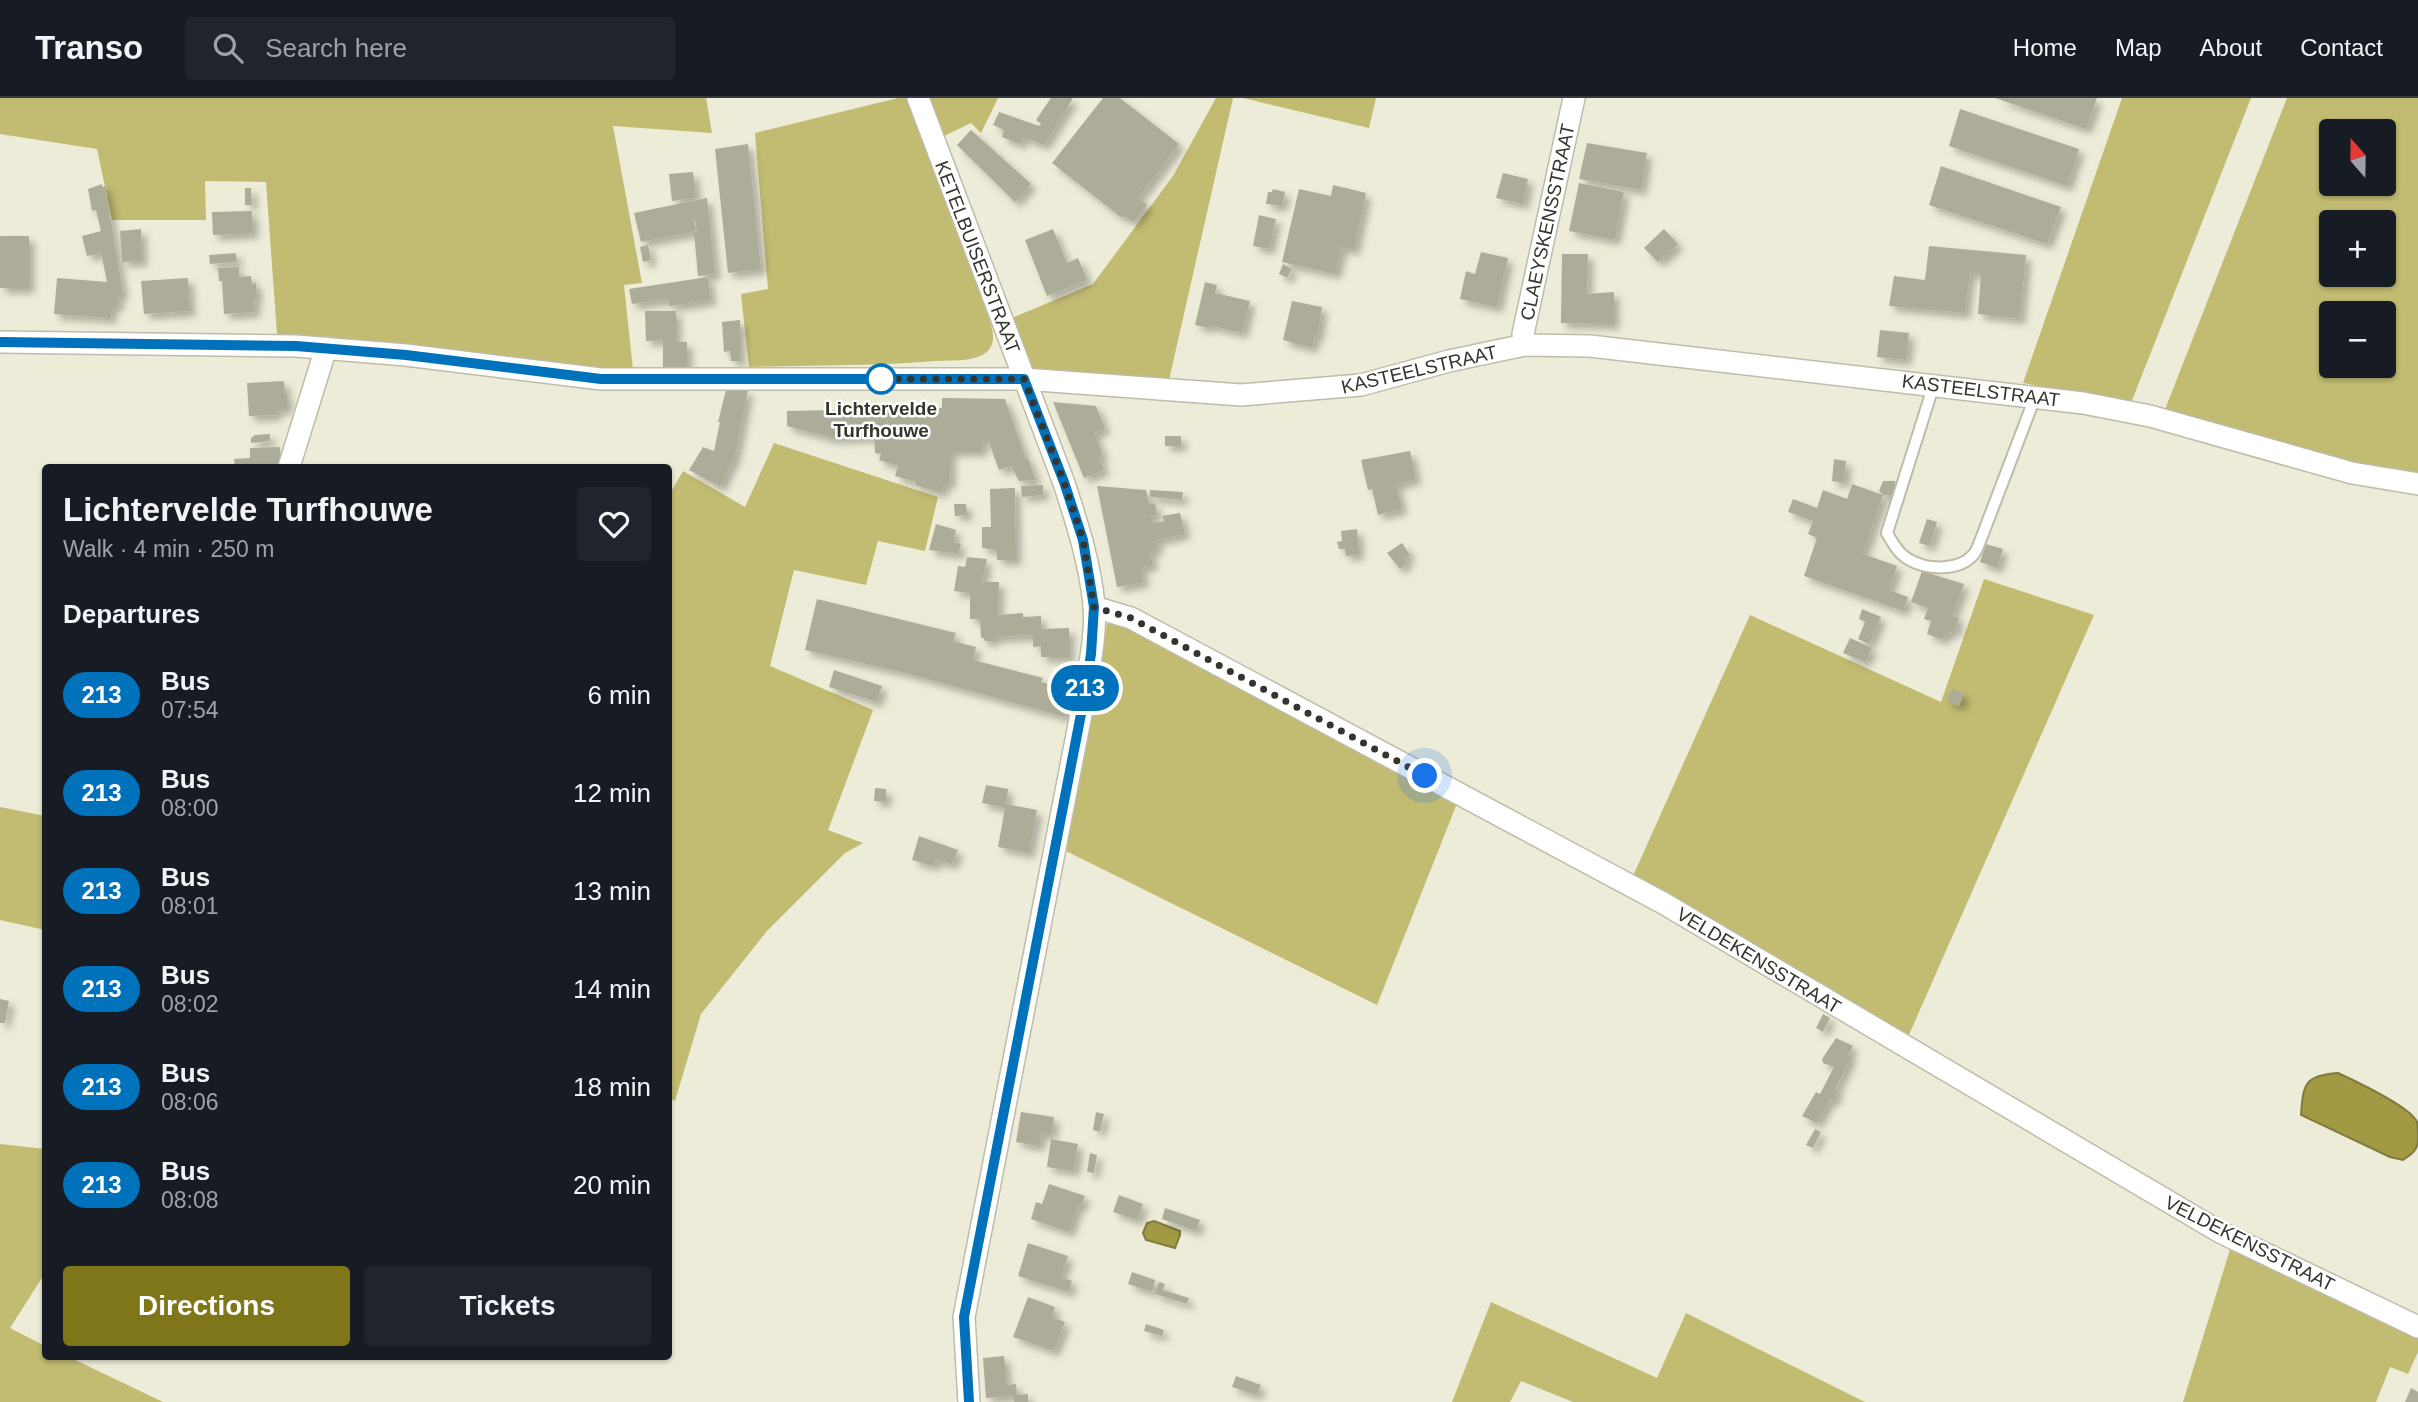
<!DOCTYPE html>
<html lang="en">
<head>
<meta charset="utf-8">
<style>
  body { margin:0; font-family:Helvetica,sans-serif; background:#20242c; color:#f1f3f6; height:100vh; display:flex; flex-direction:column; font-size:26px; white-space:nowrap }
  * { box-sizing:border-box; margin:0 }
  p { font-size:23px; color:#9ea1a6 }
  .icon { flex:none; width:38px; height:38px; fill:none; stroke:currentColor; stroke-width:2; stroke-linecap:round; stroke-linejoin:round }
  .map { position:relative; flex:1; overflow:hidden }
  .panel { position:absolute; left:42px; top:366px; width:630px; height:896px; display:flex; flex-direction:column; background:#171b24; border-radius:7px; box-shadow:0 2px 5px #0004 }
  .panel>* { flex:none }
  .badge { padding:0 14px; border-radius:23px; font-size:24px; line-height:46px }
  .needle { width:46px; rotate:340deg }
  .controls { position:absolute; left:2319px; top:21px; display:grid; gap:14px }
  .controls a { display:grid; place-items:center; width:77px; height:77px; border-radius:7px; background:#171b24; box-shadow:0 2px 5px #0004; font-size:35px }
  .you { position:absolute; width:35px; height:35px; margin:-18px; border:5px solid #fff; border-radius:50%; background:#1a73e8; box-shadow:0 0 0 10px #1a73e833 }
  .map>.badge { position:absolute; translate:-50% -50%; box-shadow:0 0 0 4px #fff }
  h2 { padding:0 21px; font-size:26px; line-height:63px }
  .round { display:grid; place-items:center; flex:none; width:74px; height:74px; border-radius:7px; background:#20242c }
  .headline { display:flex; align-items:center; justify-content:space-between; height:119px; padding:0 21px }
  h1 { font-size:33px; font-weight:700; line-height:52px }
  .primary-button { display:flex; gap:14px; margin-top:auto; padding:14px 21px }
  .primary-button a { flex:1; height:80px; border-radius:7px; background:#7f761a; color:#fff; font-size:28px; font-weight:700; line-height:80px; text-align:center }
  .primary-button a+a { background:#20242c; color:#f1f3f6 }
  ul { padding:0; list-style:none }
  li { display:flex; align-items:center; gap:21px; height:98px; padding:0 21px }
  li div { flex:1 }
  li b { display:block; font-size:26px }
  li em { font-style:normal }
  li .badge { min-width:77px; font-weight:700; text-align:center }
  header { display:flex; align-items:center; gap:42px; box-sizing:border-box; height:98px; padding:0 35px; background:#171b24; border-bottom:2px solid #363941 }
  header strong { font-size:33px }
  nav { display:flex; gap:38px; margin-inline-start:auto; font-size:24px }
  .search { width:490px; height:63px; background:#20242c; display:flex; align-items:center; gap:18px; box-sizing:border-box; padding:0 24px; border-radius:7px; color:#9ea1a6; font-size:26px }
  .map>svg:first-child { display:block }
  .green { fill:#c2bb72; fill-rule:evenodd }
  .water { fill:#a19943; stroke:#817b3c; stroke-width:2 }
  .building { fill:#adac99; filter:url(#shadow) }
  .lines { fill:none; stroke-linecap:round; stroke-linejoin:round }
  .service-casing { stroke:#bebca9; stroke-width:14 }
  .minor-casing { stroke:#bebca9; stroke-width:24 }
  .service { stroke:#fff; stroke-width:10 }
  .minor { stroke:#fff; stroke-width:21 }
  .line-casing { stroke:#fff; stroke-width:16 }
  .line { stroke:#0072bc; stroke-width:10 }
  .walk { stroke:#36352d; stroke-width:7; stroke-dasharray:0 12.6 }
  .stop-dot { fill:#fff; stroke:#0072bc; stroke-width:3.5 }
  .labels { text-anchor:middle; stroke-width:5; stroke-linejoin:round; paint-order:stroke }
  .street-label { font-size:19px; fill:#36352d; stroke:#fff }
  .stop-label { font-size:19px; font-weight:bold; fill:#36352d; stroke:#fff }
</style>
</head>
<body>
<header>
<strong>Transo</strong>
<div class="search"><svg class="icon" aria-label="search" viewBox="0 0 24 24"><circle cx="10" cy="10" r="6"/><path d="M15 15l6 6"/></svg>Search here</div>
<nav><a>Home</a><a>Map</a><a>About</a><a>Contact</a></nav>
</header>
<div class="map">
<svg width="2418" height="1304" viewBox="0 0 2418 1304">
  <defs>
    <filter id="shadow"><feDropShadow dx="5.5" dy="5.5" stdDeviation="3.5" flood-color="#0004"/></filter>
  </defs>
  <rect width="100%" height="100%" fill="#edecd8"/>
  <g class="green">
    <polygon points="0,0 706,0 712,35 613,28 642,185 624,187 633,272 592,270 525,263 409,246 277,236 266,84 205,83 206,122 112,122 97,51 0,36"/>
    <path d="M898 0H908L986 212C991 226 1000 246 984 256 971 264 951 262 936 263 874 268 811 267 749 269L741 196 768 191 755 35Z"/>
    <polygon points="927,0 998,0 981,35 971,25 942,39"/>
    <polygon points="1216,0 1233,0 1169,282 1030,274 1012,220 1093,186 1173,78"/>
    <polygon points="1243,0 1376,0 1369,30"/>
    <polygon points="2122,0 2251,0 2131,305 2023,285"/>
    <path d="M2287 0H2418V377L2352 366 2164 314ZM2331 33H2384V86H2331ZM2331 124H2384V177H2331ZM2331 215H2384V268H2331Z"/>
    <polygon points="774,345 938,399 925,453 878,443 866,487 794,472 770,568 873,612 828,732 863,745 845,755 767,833 701,916 675,1003 668,1000 669,397 683,373 745,409"/>
    <polygon points="1984,481 2094,517 1908,939 1633,778 1750,517 1941,604"/>
    <polygon points="1107,526 1123,526 1458,703 1377,907 1066,753"/>
    <polygon points="0,709 45,718 45,832 0,822"/>
    <polygon points="0,1046 45,1051 45,1175 10,1230 45,1248 46,1258 67,1258 163,1304 0,1304"/>
    <polygon points="2232,1145 2418,1237 2418,1254 2408,1276 2390,1269 2376,1304 2183,1304"/>
    <polygon points="1491,1204 1657,1280 1686,1215 1865,1304 1573,1304 1521,1283 1510,1304 1452,1304"/>
  </g>
  <g class="water">
    <path d="M2338 975C2355 983 2410 1008 2417 1024 2418 1029 2418 1036 2418 1041 2418 1052 2412 1056 2403 1062L2390 1059 2301 1017C2303 986 2305 977 2338 975Z"/>
    <polygon points="1154,1123 1180,1133 1180,1137 1175,1150 1146,1142 1143,1135 1147,1125"/>
  </g>
  <g class="building">
    <polygon points="1051,0 1073,0 1044,47 1023,39 1020,46 1002,39 1004,32 993,27 999,14 1039,28 1041,26 1036,22"/>
    <polygon points="1103,0 1120,0 1179,46 1138,100 1147,107 1133,124 1124,118 1122,120 1052,65"/>
    <polygon points="1995,0 2097,0 2086,31"/>
    <polygon points="1960,11 2079,51 2067,88 1949,48"/>
    <polygon points="971,32 1031,86 1015,104 957,47"/>
    <polygon points="1587,45 1647,55 1641,92 1579,81"/>
    <polygon points="748,46 761,171 728,175 715,51"/>
    <polygon points="1941,68 2061,109 2047,146 1929,107"/>
    <polygon points="693,74 696,100 672,103 669,76"/>
    <polygon points="1503,75 1528,81 1523,106 1496,100"/>
    <polygon points="1579,85 1624,94 1615,142 1569,133"/>
    <polygon points="102,86 102,89 105,88 123,196 119,196 118,208 112,208 111,220 54,216 57,180 107,184 101,155 87,158 82,138 101,133 96,112 92,113 88,91"/>
    <polygon points="1333,87 1366,95 1354,152 1342,149 1335,176 1282,164 1299,91 1331,98"/>
    <polygon points="245,90 251,90 252,107 245,107"/>
    <polygon points="1273,91 1285,94 1282,108 1266,106 1268,94 1272,94"/>
    <polygon points="707,100 715,176 698,178 694,135 697,135 695,120 693,120 696,133 641,144 634,115"/>
    <polygon points="252,113 253,135 213,137 212,114"/>
    <polygon points="1259,117 1276,121 1269,151 1253,148"/>
    <polygon points="141,131 142,163 122,164 120,133"/>
    <polygon points="1053,131 1067,165 1078,160 1087,182 1047,198 1025,142"/>
    <polygon points="1664,131 1678,146 1658,164 1644,150"/>
    <rect x="0" y="138" width="29" height="52"/>
    <polygon points="648,147 651,162 643,164 640,149"/>
    <polygon points="1929,148 2026,157 2020,221 1978,216 1981,176 1970,175 1965,215 1889,208 1894,178 1925,182"/>
    <polygon points="1481,154 1508,160 1497,209 1460,201 1466,173 1475,176"/>
    <polygon points="236,155 237,164 210,166 209,157"/>
    <polygon points="1562,156 1588,156 1587,196 1614,194 1614,226 1561,225"/>
    <polygon points="1283,166 1292,171 1287,180 1279,176"/>
    <polygon points="239,169 239,179 251,178 252,186 256,185 257,201 254,201 255,214 224,216 222,183 219,183 218,170"/>
    <polygon points="708,179 711,202 669,208 668,201 632,206 629,191"/>
    <polygon points="188,180 190,213 144,216 141,183"/>
    <polygon points="1205,184 1217,187 1215,195 1250,203 1242,235 1208,227 1208,230 1195,227"/>
    <polygon points="1292,203 1322,209 1318,238 1315,237 1312,250 1283,242"/>
    <polygon points="645,213 676,213 676,244 687,244 687,269 663,269 663,242 646,243"/>
    <polygon points="740,222 740,263 731,263 730,253 724,254 722,224"/>
    <polygon points="1880,232 1909,235 1906,262 1877,259"/>
    <polygon points="284,283 285,297 287,297 287,311 276,311 276,317 249,318 247,285"/>
    <polygon points="726,292 748,292 735,358 720,389 689,372 703,349 714,353 720,324 718,324"/>
    <polygon points="942,300 1005,301 1026,361 1028,360 1036,382 1019,383 1011,368 999,372 988,342 983,342 982,353 951,353 950,386 943,386 942,395 915,387 916,384 895,378 898,368 879,362 881,356 875,355 874,339 832,340 787,328 787,313 942,310"/>
    <polygon points="1053,304 1096,308 1105,331 1094,335 1103,357 1099,358 1104,372 1084,380"/>
    <polygon points="270,336 270,343 251,345 251,340 255,337"/>
    <rect x="1165" y="338" width="16" height="10"/>
    <polygon points="280,349 281,369 235,369 234,361 250,360 250,350"/>
    <polygon points="1410,353 1416,381 1396,386 1402,411 1378,417 1372,391 1368,392 1361,362"/>
    <polygon points="1834,361 1846,363 1844,385 1832,383"/>
    <polygon points="1883,383 1895,383 1895,397 1883,397 1879,393"/>
    <polygon points="1852,386 1883,397 1863,456 1897,468 1889,492 1908,499 1903,513 1804,478 1817,440 1808,436 1813,423 1788,414 1793,401 1817,410 1823,392 1847,401"/>
    <polygon points="1043,387 1043,397 1022,399 1021,388"/>
    <polygon points="1097,388 1146,392 1149,406 1155,406 1157,417 1151,418 1153,425 1164,423 1162,418 1180,415 1185,436 1156,442 1158,451 1150,453 1153,467 1141,469 1144,484 1117,489"/>
    <polygon points="1015,390 1016,462 997,462 997,452 982,450 982,429 991,429 990,391"/>
    <polygon points="1150,392 1183,394 1182,402 1150,399"/>
    <polygon points="954,406 966,406 967,417 955,418"/>
    <polygon points="1927,421 1937,424 1930,448 1919,445"/>
    <polygon points="936,426 956,432 953,444 961,446 958,456 929,452"/>
    <polygon points="1357,431 1359,456 1346,458 1345,451 1339,451 1337,444 1342,443 1341,433"/>
    <polygon points="1402,445 1410,457 1404,461 1407,465 1400,471 1387,455"/>
    <polygon points="1986,446 2003,451 1997,470 1980,464"/>
    <polygon points="967,459 987,461 982,484 999,484 998,517 1023,515 1023,519 1041,518 1041,531 1069,530 1069,559 1041,559 1041,548 1033,549 1033,537 994,539 994,543 985,543 984,540 981,540 980,521 970,521 970,495 954,493 958,468 965,469"/>
    <polygon points="1922,473 1964,486 1952,517 1959,520 1955,533 1945,536 1943,542 1927,536 1931,523 1924,521 1928,510 1911,504"/>
    <polygon points="817,501 956,535 953,543 976,549 973,562 1043,580 1041,584 1055,588 1053,596 1070,601 1065,619 906,575 805,552"/>
    <polygon points="1862,511 1881,519 1869,546 1858,541 1865,524 1859,521"/>
    <polygon points="1850,540 1872,550 1865,564 1843,555"/>
    <polygon points="834,572 882,588 877,604 829,589"/>
    <polygon points="1952,591 1964,596 1959,608 1946,602"/>
    <polygon points="986,687 1008,691 1006,706 1037,712 1029,755 998,749 1005,710 982,705"/>
    <polygon points="875,690 886,691 886,704 874,703"/>
    <polygon points="919,738 958,752 952,766 935,762 933,768 912,762"/>
    <polygon points="0,901 9,903 5,925 0,925"/>
    <polygon points="1823,916 1830,920 1823,934 1816,930"/>
    <polygon points="1836,940 1853,948 1848,957 1851,959 1835,992 1838,993 1833,1003 1830,1001 1817,1025 1802,1018 1816,994 1820,996 1834,969 1823,965 1822,961"/>
    <polygon points="1021,1014 1054,1019 1051,1037 1041,1035 1039,1048 1016,1044"/>
    <polygon points="1096,1014 1104,1016 1100,1034 1093,1032"/>
    <polygon points="1815,1031 1821,1034 1813,1050 1806,1047"/>
    <polygon points="1051,1041 1078,1046 1074,1073 1047,1069"/>
    <polygon points="1090,1055 1097,1057 1094,1075 1087,1074"/>
    <polygon points="1049,1086 1085,1098 1081,1108 1078,1107 1069,1134 1031,1121 1036,1104 1042,1106"/>
    <polygon points="1119,1097 1143,1106 1137,1122 1113,1114"/>
    <polygon points="1165,1110 1200,1122 1196,1133 1162,1121"/>
    <polygon points="1028,1145 1068,1158 1061,1179 1072,1183 1069,1194 1018,1178"/>
    <polygon points="1132,1174 1155,1182 1152,1194 1128,1186"/>
    <polygon points="1159,1184 1165,1186 1163,1192 1189,1200 1187,1206 1155,1196"/>
    <polygon points="1028,1199 1055,1209 1052,1219 1065,1224 1054,1253 1013,1239"/>
    <polygon points="1146,1226 1164,1232 1162,1238 1144,1233"/>
    <polygon points="1004,1258 1007,1287 1016,1286 1017,1297 1028,1296 1028,1304 1014,1304 1013,1298 986,1300 983,1260"/>
    <polygon points="1236,1278 1261,1287 1257,1297 1232,1289"/>
    <polygon points="2411,1290 2418,1294 2418,1304 2405,1304"/>
  </g>
  <g class="lines">
    <defs>
      <path id="service" d="M1934 286 1887 435C1892 444 1898 455 1908 461 1926 472 1959 474 1974 456 1977 452 1979 446 1981 441L2032 307V298"/>
      <g id="minor">
        <path d="M918 0 1064 385C1077 425 1090 465 1094 507 1097 540 1087 578 1082 611L964 1219 969 1304"/>
        <polyline points="0,244 296,248 406,257 601,281 1024,281 1241,297 1361,287 1449,263 1525,247 1590,248 2083,305 2150,318 2352,375 2418,386"/>
        <polyline points="1525,247 1523,236 1574,0"/>
        <polyline points="289,369 326,250"/>
        <polyline points="1094,509 1131,520 1663,805 2220,1134 2418,1229"/>
      </g>
    </defs>
    <use href="#service" class="service-casing"/>
    <use href="#minor" class="minor-casing"/>
    <use href="#service" class="service"/>
    <use href="#minor" class="minor"/>
  </g>
  <g class="lines">
    <defs>
      <polyline id="line" points="0,244 296,248 406,257 601,281 1024,281 1064,384 1083,442 1094,509 1091,556 1082,611 964,1219 969,1304"/>
    </defs>
    <use href="#line" class="line-casing"/>
    <use href="#line" class="line"/>
    <polyline class="walk" points="881,281 877,281 1024,281 1064,384 1083,442 1094,509 1131,520 1425,678"/>
  </g>
  <circle class="stop-dot" cx="881" cy="281" r="14"/>
  <g class="labels">
    <g class="street-label">
      <text transform="translate(1547 124) rotate(-78)" y="7">CLAEYSKENSSTRAAT</text>
      <text transform="translate(978 159) rotate(69)" y="7">KETELBUISERSTRAAT</text>
      <text transform="translate(1419 271) rotate(-13)" y="7">KASTEELSTRAAT</text>
      <text transform="translate(1981 292) rotate(7)" y="7">KASTEELSTRAAT</text>
      <text transform="translate(1759 862) rotate(31)" y="7">VELDEKENSSTRAAT</text>
      <text transform="translate(2250 1145) rotate(27)" y="7">VELDEKENSSTRAAT</text>
    </g>
    <g class="stop-label">
      <text x="881" y="317">Lichtervelde<tspan x="881" dy="22">Turfhouwe</tspan></text>
    </g>
  </g>
</svg>
<div class="controls">
<a><svg class="needle" viewBox="-14 -14 28 28"><path d="M0-13l5 13h-10z" fill="#e53935"/><path d="M0 13l5-13h-10z" fill="#9ea1a6"/></svg></a>
<a>+</a>
<a>−</a>
</div>
<div class="you" style="left:1425px;top:678px"></div>
<b class="badge" style="left:1085px;top:590px;background:#0072bc;color:#fff">213</b>
<section class="panel">
<div class="headline"><div><h1>Lichtervelde Turfhouwe</h1><p>Walk · 4 min · 250 m</p></div><a class="round"><svg class="icon" aria-label="heart" viewBox="0 0 24 24"><path d="M12 20l-8-8c-3-5 5-10 8-4 3-6 11-1 8 4z"/></svg></a></div>
<h2>Departures</h2>
<ul>
<li><span class="badge" style="background:#0072bc;color:#fff">213</span><div><b>Bus</b><p>07:54</p></div><em>6 min</em></li>
<li><span class="badge" style="background:#0072bc;color:#fff">213</span><div><b>Bus</b><p>08:00</p></div><em>12 min</em></li>
<li><span class="badge" style="background:#0072bc;color:#fff">213</span><div><b>Bus</b><p>08:01</p></div><em>13 min</em></li>
<li><span class="badge" style="background:#0072bc;color:#fff">213</span><div><b>Bus</b><p>08:02</p></div><em>14 min</em></li>
<li><span class="badge" style="background:#0072bc;color:#fff">213</span><div><b>Bus</b><p>08:06</p></div><em>18 min</em></li>
<li><span class="badge" style="background:#0072bc;color:#fff">213</span><div><b>Bus</b><p>08:08</p></div><em>20 min</em></li>
</ul>
<div class="primary-button"><a>Directions</a><a>Tickets</a></div>
</section>
</div>
</body>
</html>
